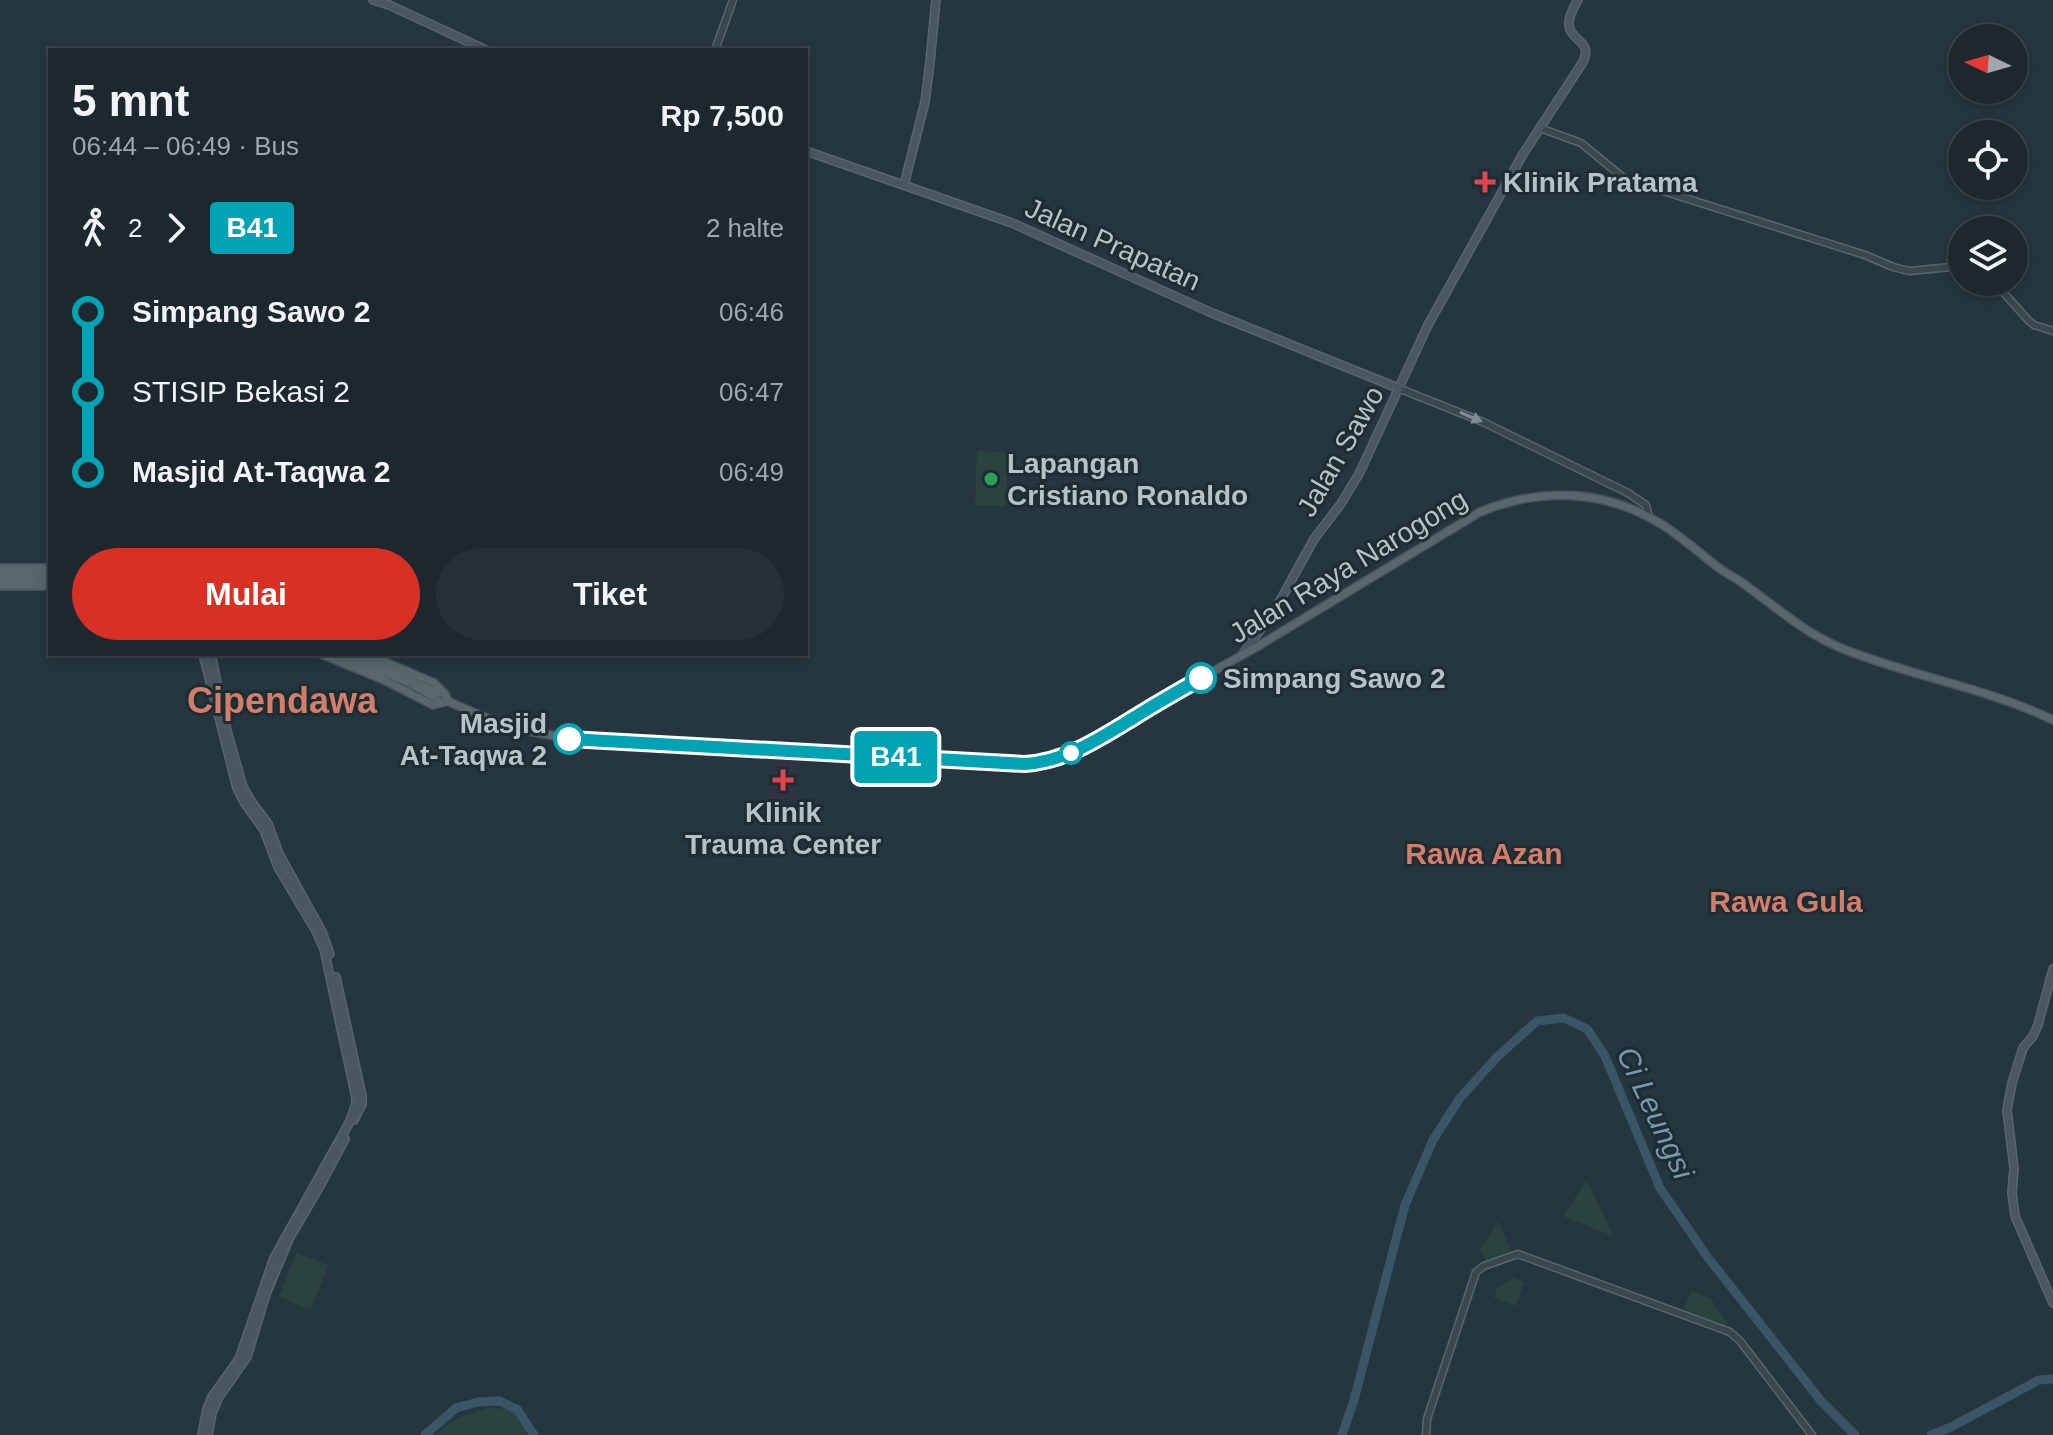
<!DOCTYPE html>
<html lang="id">
<head>
<meta charset="utf-8">
<style>
  body { margin:0; font-family:Arial,sans-serif; background:#253036; color:#f1f3f6; height:100vh; display:flex; flex-direction:column; font-size:30px; white-space:nowrap }
  * { box-sizing:border-box; margin:0 }
  p { font-size:26px; color:#a0a6aa }
  .icon { flex:none; width:44px; height:44px; fill:none; stroke:currentColor; stroke-width:2; stroke-linecap:round; stroke-linejoin:round }
  .map { position:relative; flex:1; overflow:hidden }
  .sheet { position:absolute; left:48px; top:48px; width:760px; height:608px; display:flex; flex-direction:column; background:#1c282e; border-radius:0px; box-shadow:0 4px 12px #0003,0 0 0 2px #3a444a }
  .sheet>* { flex:none }
  .badge { padding:0 16px; border-radius:6px; font-size:28px; line-height:52px }
  .needle { width:52px; rotate:275deg }
  .controls { position:absolute; left:1948px; top:24px; display:grid; gap:16px }
  .controls a { display:grid; place-items:center; width:80px; height:80px; border-radius:50%; background:#1c282e; box-shadow:0 4px 12px #0003,0 0 0 2px #3a444a; font-size:40px }
  .map>.badge { position:absolute; translate:-50% -50%; box-shadow:0 0 0 4px #fff }
  .legs { display:flex; align-items:center; gap:12px; height:88px; padding:0 24px; font-size:26px }
  .legs p { margin-inline-start:auto }
  .headline { display:flex; align-items:center; justify-content:space-between; height:136px; padding:0 24px }
  h1 { font-size:44px; font-weight:700; line-height:60px }
  .button { display:flex; gap:16px; margin-top:auto; padding:16px 24px }
  .button a { flex:1; height:92px; border-radius:48px; background:#d93025; color:#fff; font-size:32px; font-weight:700; line-height:92px; text-align:center }
  .button a+a { background:#253036; color:#f1f3f6 }
  ul { padding:0 24px; list-style:none }
  li { display:flex; align-items:center; gap:28px; height:80px; font-size:30px }
  li i { display:grid; place-items:center; width:12px; height:100%; margin:0 10px; background:currentColor }
  li i::after { content:''; width:20px; height:20px; margin:-10px; border:6px solid; border-radius:50%; background:#1c282e }
  li p { margin-inline-start:auto }
  li:first-child i { background:linear-gradient(#0000 50%,currentColor 0) }
  li:last-child i { background:linear-gradient(currentColor 50%,#0000 0) }
  .map>svg:first-child { display:block }
  .medical { fill:#313340 }
  .green { fill:#2a433f }
  .lines { fill:none; stroke-linecap:round; stroke-linejoin:round }
  .river { stroke:#3a5565; stroke-width:9 }
  .tertiary-casing { stroke:#57656c; stroke-width:9 }
  .secondary-casing { stroke:#57656c; stroke-width:10 }
  .primary-casing { stroke:#46535b; stroke-width:10 }
  .tertiary { stroke:#39474e; stroke-width:6 }
  .secondary { stroke:#485761; stroke-width:7 }
  .primary { stroke:#58666e; stroke-width:7 }
  .oneway { fill:#7e8b92 }
  .line-1-casing { stroke:#fff; stroke-width:18 }
  .line-1 { stroke:#00a3b4; stroke-width:12 }
  .health-dot { fill:#e0444e; stroke:#1e2c34; stroke-width:3 }
  .leisure-dot { fill:#2e9e5b; stroke:#1e2c34; stroke-width:3 }
  .stop-1-dot { fill:#fff; stroke:#00a3b4; stroke-width:4 }
  .labels { text-anchor:middle; stroke-width:6; stroke-linejoin:round; paint-order:stroke }
  .poi-label { font-size:28px; font-weight:bold; fill:#b6c2c9; stroke:#1e2c34; text-anchor:start }
  .street-label { font-size:28px; fill:#b6c2c9; stroke:#1e2c34 }
  .stop-label { font-size:28px; font-weight:bold; fill:#b6c2c9; stroke:#1e2c34; text-anchor:start }
  .neighbourhood-label { font-size:30px; font-weight:bold; fill:#d27e68; stroke:#1e2c34 }
  .water-label { font-size:30px; font-style:italic; fill:#7799ab; stroke:#1e2c34 }
  .district-label { font-size:36px; font-weight:bold; fill:#d27e68; stroke:#1e2c34 }
</style>
</head>
<body>
<div class="map">
<svg width="2053" height="1435" viewBox="0 0 2053 1435">
  <rect width="100%" height="100%" fill="#25363e"/>
  <polygon class="medical" points="774,759 796,761 792,802 769,799"/>
  <g class="green">
    <polygon points="977,451 1009,452 1005,506 975,505"/>
    <polygon points="1587,1180 1613,1236 1563,1216"/>
    <polygon points="1498,1221 1511,1251 1489,1263 1480,1251"/>
    <polygon points="296,1253 328,1265 311,1310 279,1297"/>
    <polygon points="1513,1278 1524,1282 1516,1306 1494,1298 1497,1288"/>
    <polygon points="1691,1291 1711,1299 1727,1323 1724,1328 1682,1314"/>
    <polygon points="489,1407 512,1410 519,1418 527,1435 433,1435 459,1418"/>
  </g>
  <g class="lines">
    <g class="river">
      <polyline points="425,1435 456,1408 478,1402 499,1401 517,1409 534,1435"/>
      <polyline points="1342,1435 1354,1400 1405,1205 1433,1140 1460,1098 1497,1057 1537,1021 1564,1018 1587,1029 1605,1056 1660,1188 1706,1255 1821,1401 1855,1435"/>
      <polyline points="1931,1435 1951,1427 2039,1380 2053,1379"/>
    </g>
    <defs>
      <g id="tertiary">
        <polyline points="715,50 733,0"/>
        <polyline points="1540,128 1581,143 1625,179 1865,255 1893,267 1909,271 1962,266"/>
        <polyline points="1994,282 2029,321 2034,325 2053,331"/>
        <polyline points="1398,388 1483,422 1628,493 1646,505 1649,517"/>
        <polyline points="1426,1435 1427,1419 1476,1272 1484,1266 1518,1254 1730,1332 1740,1341 1812,1435"/>
      </g>
      <g id="secondary">
        <polyline points="373,0 389,5 486,50"/>
        <polyline points="806,151 1012,223 1212,313 1398,388"/>
        <polyline points="904,185 925,102 930,62 936,0"/>
        <polyline points="211,654 227,731 243,787 251,801 268,824 279,854 322,932 330,954"/>
        <path d="M1242 655 1275 610 1314 539 1340 505 1359 474 1428 325 1523 154 1583 62C1597 33 1550 45 1578 0"/>
        <polyline points="2053,969 2038,1025 2033,1036 2023,1048 2012,1083 2007,1110 2014,1168 2012,1193 2015,1216 2053,1303"/>
        <polyline points="336,977 362,1096 362,1104 354,1120"/>
        <polyline points="202,1435 207,1409 212,1397 239,1359 274,1258 349,1123 356,1104 356,1098 324,949 316,931 278,867 264,830 244,802 237,788 203,654"/>
        <polyline points="208,1435 212,1413 219,1397 247,1357 266,1294 289,1239 320,1186 345,1139"/>
      </g>
      <g id="primary">
        <polyline points="0,568 50,568"/>
        <polyline points="0,574 50,574"/>
        <polyline points="0,580 50,579"/>
        <polyline points="0,586 50,586"/>
        <polyline points="321,654 382,679 433,705 448,701"/>
        <path d="M338 654C368 668 417 681 441 703"/>
        <polyline points="352,654 431,690 441,693"/>
        <path d="M367 654 434 683 445 694 448 701 454 704 496 722 517 729 572 739 1001 763H1039L1052 760 1078 750 1165 698 1255 648 1480 512C1541 487 1604 489 1661 524 1681 536 1699 553 1719 568 1727 574 1736 578 1744 584 1777 608 1807 635 1846 650 1914 677 1987 688 2053 720"/>
      </g>
    </defs>
    <use href="#tertiary" class="tertiary-casing"/>
    <use href="#secondary" class="secondary-casing"/>
    <use href="#primary" class="primary-casing"/>
    <use href="#tertiary" class="tertiary"/>
    <use href="#secondary" class="secondary"/>
    <use href="#primary" class="primary"/>
  </g>
  <defs><path id="oneway-solid" d="M-6-.8H1V-3.2L6.5 0L1 3.2V.8H-6Z" transform="scale(2)"/></defs>
  <use class="oneway" href="#oneway-solid" transform="translate(1471 417) rotate(23)"/>
  <g class="lines">
    <defs>
      <path id="line-1" d="M569 739 1025 764C1067 761 1100 738 1135 717 1157 703 1179 691 1201 678"/>
    </defs>
    <use href="#line-1" class="line-1-casing"/>
    <use href="#line-1" class="line-1"/>
  </g>
  <g class="health-dot">
    <path d="M1481 170h8v8h8v8h-8v8h-8v-8h-8v-8h8z"/>
    <path d="M779 768h8v8h8v8h-8v8h-8v-8h-8v-8h8z"/>
  </g>
  <circle class="leisure-dot" cx="991" cy="479" r="8"/>
  <g class="stop-1-dot">
    <circle cx="1201" cy="678" r="14"/>
    <circle cx="569" cy="739" r="14"/>
    <circle cx="1071" cy="753" r="10"/>
  </g>
  <g class="labels">
    <g class="poi-label">
      <text x="1503" y="192">Klinik Pratama</text>
      <text x="1007" y="473">Lapangan<tspan x="1007" dy="32">Cristiano Ronaldo</tspan></text>
      <text x="783" y="822" text-anchor="middle">Klinik<tspan x="783" dy="32">Trauma Center</tspan></text>
    </g>
    <g class="street-label">
      <text transform="translate(1113 244) rotate(24)" y="10">Jalan Prapatan</text>
      <text transform="translate(1340 451) rotate(-60)" y="10">Jalan Sawo</text>
      <text transform="translate(1348 566) rotate(-31)" y="10">Jalan Raya Narogong</text>
    </g>
    <g class="stop-label">
      <text x="1223" y="688">Simpang Sawo 2</text>
      <text x="547" y="733" text-anchor="end">Masjid<tspan x="547" dy="32">At-Taqwa 2</tspan></text>
    </g>
    <g class="neighbourhood-label">
      <text x="1484" y="864">Rawa Azan</text>
      <text x="1786" y="912">Rawa Gula</text>
    </g>
    <g class="water-label">
      <text transform="translate(1655 1113) rotate(65)" y="10">Ci Leungsi</text>
    </g>
    <g class="district-label">
      <text x="282" y="713">Cipendawa</text>
    </g>
  </g>
</svg>
<div class="controls">
<a><svg class="needle" viewBox="-14 -14 28 28"><path d="M0-13l5 13h-10z" fill="#e53935"/><path d="M0 13l5-13h-10z" fill="#a0a6aa"/></svg></a>
<a><svg class="icon" aria-label="locate" viewBox="0 0 24 24"><circle cx="12" cy="12" r="6"/><path d="M12 2v4M12 18v4M2 12h4M18 12h4"/></svg></a>
<a><svg class="icon" aria-label="layers" viewBox="0 0 24 24"><path d="M12 4l9 5-9 5-9-5zM3 14l9 5 9-5"/></svg></a>
</div>
<b class="badge" style="left:896px;top:757px;background:#00a3b4;color:#fff">B41</b>
<section class="sheet">
<div class="headline"><div><h1>5 mnt</h1><p>06:44 – 06:49 · Bus</p></div><b>Rp 7,500</b></div>
<div class="legs"><svg class="icon" aria-label="walk" viewBox="0 0 24 24"><circle cx="13" cy="4" r="2"/><path d="M13 8l-2 6 4 7M11 14l-3 7M7 12l3-4h3l4 4"/></svg>2<svg class="icon" aria-label="forward" viewBox="0 0 24 24"><path d="M9 5l7 7-7 7"/></svg><b class="badge" style="background:#00a3b4;color:#fff">B41</b><p>2 halte</p></div>
<ul>
<li><i style="color:#00a3b4"></i><b>Simpang Sawo 2</b><p>06:46</p></li>
<li><i style="color:#00a3b4"></i><span>STISIP Bekasi 2</span><p>06:47</p></li>
<li><i style="color:#00a3b4"></i><b>Masjid At-Taqwa 2</b><p>06:49</p></li>
</ul>
<div class="button"><a>Mulai</a><a>Tiket</a></div>
</section>
</div>
</body>
</html>
